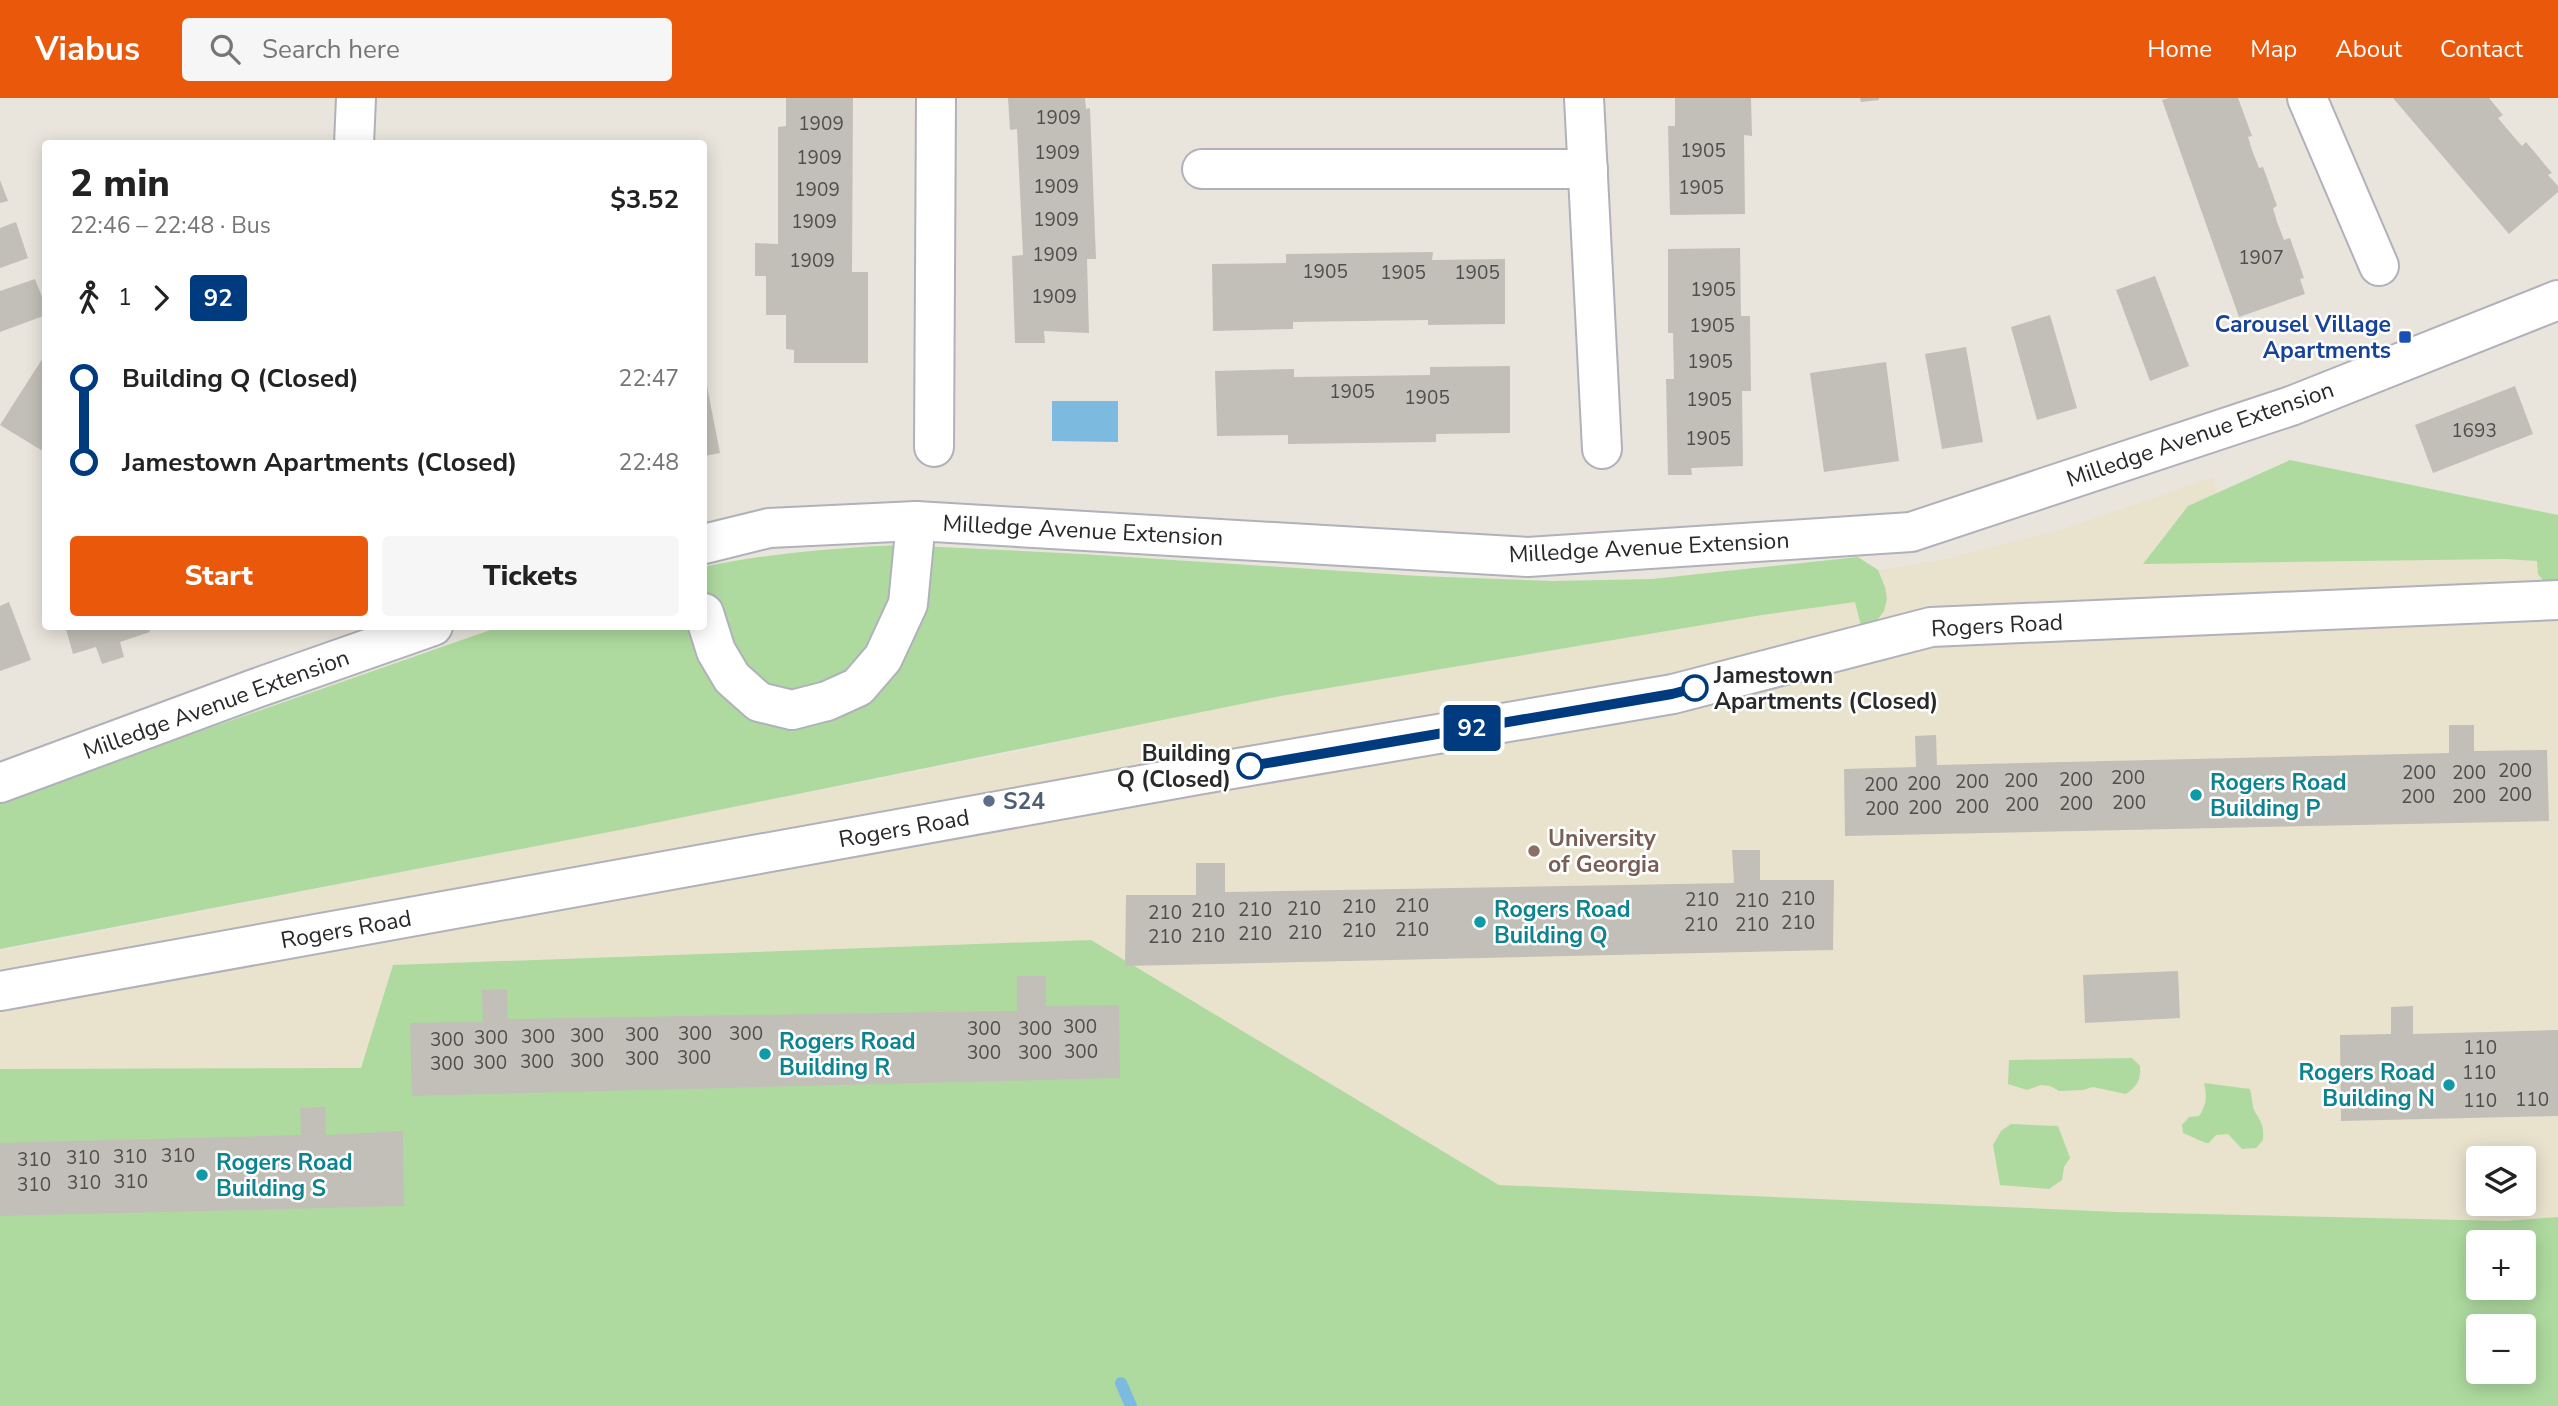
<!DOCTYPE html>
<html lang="en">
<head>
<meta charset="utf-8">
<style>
  body { margin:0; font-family:"Nunito Sans",sans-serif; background:#f6f6f6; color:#222; height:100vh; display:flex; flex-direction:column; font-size:26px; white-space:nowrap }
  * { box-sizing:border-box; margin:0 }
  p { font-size:23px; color:#767676 }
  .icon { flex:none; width:38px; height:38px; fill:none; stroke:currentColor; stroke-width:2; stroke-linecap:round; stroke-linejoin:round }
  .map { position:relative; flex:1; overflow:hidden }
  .side { position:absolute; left:42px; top:42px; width:665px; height:490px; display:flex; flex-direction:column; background:#fff; border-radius:7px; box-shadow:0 4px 18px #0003 }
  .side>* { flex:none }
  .badge { padding:0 14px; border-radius:5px; font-size:24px; line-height:46px }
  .tools { position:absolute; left:2466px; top:1048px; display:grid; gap:14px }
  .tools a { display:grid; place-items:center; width:70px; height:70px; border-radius:7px; background:#fff; box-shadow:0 4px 18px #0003; font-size:35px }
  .map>.badge { position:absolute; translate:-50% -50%; box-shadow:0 0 0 4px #fff }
  .legs { display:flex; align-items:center; gap:10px; height:77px; padding:0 28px; font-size:23px }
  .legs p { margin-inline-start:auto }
  .overview { display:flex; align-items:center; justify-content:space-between; height:119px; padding:0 28px }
  h1 { font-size:38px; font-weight:800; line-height:52px }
  .button { display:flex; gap:14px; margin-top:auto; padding:14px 28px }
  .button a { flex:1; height:80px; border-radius:7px; background:#ea580c; color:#fff; font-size:28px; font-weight:800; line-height:80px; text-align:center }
  .button a+a { background:#f6f6f6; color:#222 }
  ul { padding:0 28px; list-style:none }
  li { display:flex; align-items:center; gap:24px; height:84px; font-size:26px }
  li i { display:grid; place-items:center; width:10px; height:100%; margin:0 9px; background:currentColor }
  li i::after { content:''; width:18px; height:18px; margin:-9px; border:5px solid; border-radius:50%; background:#fff }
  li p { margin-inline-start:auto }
  li:first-child i { background:linear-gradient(#0000 50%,currentColor 0) }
  li:last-child i { background:linear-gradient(currentColor 50%,#0000 0) }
  header { display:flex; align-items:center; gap:42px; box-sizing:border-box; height:98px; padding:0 35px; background:#ea580c; color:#fff }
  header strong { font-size:33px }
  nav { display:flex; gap:38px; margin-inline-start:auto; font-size:24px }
  .search { width:490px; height:63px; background:#f6f6f6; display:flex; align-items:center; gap:18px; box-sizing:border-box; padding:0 24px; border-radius:7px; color:#767676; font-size:26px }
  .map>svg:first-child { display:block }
  .education { fill:#e9e3ce; fill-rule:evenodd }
  .green { fill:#aeda9f; fill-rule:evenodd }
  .water { fill:#7cbbdf }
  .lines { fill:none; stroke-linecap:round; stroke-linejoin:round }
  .stream { stroke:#7cbbdf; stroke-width:12 }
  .building { fill:#c2bfb8 }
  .minor-casing { stroke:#b0b1bb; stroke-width:42 }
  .minor { stroke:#fff; stroke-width:38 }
  .line-1-casing { stroke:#fff; stroke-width:16 }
  .line-1 { stroke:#003b80; stroke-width:10 }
  .transit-dot { fill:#1a4fb4; stroke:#fff; stroke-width:2.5 }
  .stop-1-dot { fill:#fff; stroke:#003b80; stroke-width:3.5 }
  .culture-dot { fill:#0f9aa8; stroke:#fff; stroke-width:2.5 }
  .service-dot { fill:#5c6f8a; stroke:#fff; stroke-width:2.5 }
  .education-dot { fill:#8d6e63; stroke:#fff; stroke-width:2.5 }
  .labels { text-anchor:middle; stroke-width:5; stroke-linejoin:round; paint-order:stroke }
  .number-label { font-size:19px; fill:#4f4e4d }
  .transit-label { font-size:23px; font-weight:bold; fill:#164399; stroke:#fff; text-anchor:end }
  .street-label { font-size:23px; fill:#292929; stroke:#fff }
  .stop-label { font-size:23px; font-weight:bold; fill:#292929; stroke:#fff; text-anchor:start }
  .culture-label { font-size:23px; font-weight:bold; fill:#0d838f; stroke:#fff; text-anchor:start }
  .service-label { font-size:23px; font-weight:bold; fill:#4e5e75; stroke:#fff; text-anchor:start }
  .education-label { font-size:23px; font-weight:bold; fill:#785e54; stroke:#fff; text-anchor:start }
</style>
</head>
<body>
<header>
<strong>Viabus</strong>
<div class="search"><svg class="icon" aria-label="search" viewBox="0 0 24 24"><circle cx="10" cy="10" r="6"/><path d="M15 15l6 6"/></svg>Search here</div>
<nav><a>Home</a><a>Map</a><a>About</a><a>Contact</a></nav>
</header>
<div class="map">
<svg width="2558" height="1308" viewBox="0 0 2558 1308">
  <rect width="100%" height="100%" fill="#e9e5dd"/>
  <path class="education" d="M2213 379 2225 429 2558 415V1308H0V853L1020 653 1698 503 1950 460 2069 429ZM2478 1060H2524V1106H2478ZM2478 1144H2524V1190H2478ZM2478 1228H2524V1274H2478Z"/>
  <g class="green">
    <polygon points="2290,362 2558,417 2558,486 2546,486 2538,476 2537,463 2504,461 2143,466 2188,408"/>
    <path d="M900 447 1082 456 1419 478 1552 483 1652 481 1858 459 1878 472 1885 489 1887 501 1884 513 1872 529 1861 528 1855 504 1762 517 1281 598 630 730 0 851V703L499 529 704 528V469C768 455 834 450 900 447Z"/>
    <path d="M1091 842 1499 1087 2117 1114 2505 1123 2558 1119V1308H0V971L361 970 393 867ZM2478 1144H2524V1190H2478ZM2478 1228H2524V1274H2478Z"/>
    <path d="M2132 960 2140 968C2141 982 2137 988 2126 996L2093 989 2083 992 2059 993 2050 988 2041 987 2027 992 2008 986 2009 962Z"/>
    <path d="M2204 985 2250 991C2252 998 2252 1009 2255 1014 2262 1025 2264 1029 2263 1042L2256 1050 2242 1051 2228 1036 2216 1037 2209 1045H2206L2183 1035 2182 1027 2189 1019 2199 1018C2207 1006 2207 999 2204 985Z"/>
    <polygon points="2011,1026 2058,1028 2070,1060 2064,1069 2062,1082 2049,1091 2000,1087 1993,1047 2001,1033"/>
  </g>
  <polygon class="water" points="1052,303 1118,303 1118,344 1052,343"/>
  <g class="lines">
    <polyline class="stream" points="1121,1285 1131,1308"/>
  </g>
  <g class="building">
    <polygon points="786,0 853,0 852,174 868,174 868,265 794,265 794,252 786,251 786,217 766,217 766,178 755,178 755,145 778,146 778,29 786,28"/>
    <polygon points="1008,0 1085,0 1086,11 1090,10 1096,161 1087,161 1089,235 1044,233 1045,245 1015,245 1012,158 1023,157 1017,31 1010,32"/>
    <polygon points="1675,0 1751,0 1752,38 1744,37 1745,116 1670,117 1668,28 1675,28"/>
    <polygon points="1860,0 1879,0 1879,2 1861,4"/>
    <polygon points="2169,0 2238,0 2252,38 2248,39 2252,52 2259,70 2263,69 2277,108 2273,110 2277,124 2284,142 2290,140 2304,180 2300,181 2305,196 2239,219 2162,2"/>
    <polygon points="2393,0 2489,0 2503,17 2498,20 2514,39 2522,48 2526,44 2552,75 2548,77 2558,88 2558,94 2509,136"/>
    <polygon points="0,82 8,103 0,105"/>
    <polygon points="16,124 28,160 0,170 0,130"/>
    <polygon points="1740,150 1741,218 1750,218 1751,293 1742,293 1743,368 1691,370 1692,377 1668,377 1666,281 1674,281 1673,235 1668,235 1668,151"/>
    <polygon points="1433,154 1432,162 1505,161 1505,226 1428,227 1428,222 1293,224 1293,231 1213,233 1212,166 1286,165 1286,156"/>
    <polygon points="2155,178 2189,268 2150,283 2116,192"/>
    <polygon points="35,181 46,209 46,217 0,234 0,193"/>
    <polygon points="2050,217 2077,310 2037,322 2011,229"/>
    <polygon points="1966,249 1983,344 1942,351 1925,256"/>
    <polygon points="46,255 46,355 0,327"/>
    <polygon points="1886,264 1899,363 1824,374 1810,275"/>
    <polygon points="1510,268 1510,335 1436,336 1436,344 1288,346 1288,337 1217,338 1215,273 1294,271 1294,279 1430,277 1430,269"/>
    <polygon points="704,273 720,355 704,358"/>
    <polygon points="2515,288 2533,336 2433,375 2415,327"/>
    <polygon points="9,504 31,562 0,573 0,508"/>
    <polygon points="65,528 148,528 150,534 120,544 124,559 102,566 96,549 73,556"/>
    <polygon points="2449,627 2474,627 2474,653 2547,652 2549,723 1845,738 1844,671 1916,669 1915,638 1936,637 1937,667 2449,655"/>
    <polygon points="1732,752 1760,752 1760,782 1834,782 1833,852 1125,868 1126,797 1196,797 1196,765 1225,765 1225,794 1734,785"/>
    <polygon points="2178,873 2180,920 2085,925 2083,877"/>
    <polygon points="1017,878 1046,878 1046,908 1119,907 1120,980 412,998 410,925 483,924 482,892 507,891 508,921 1001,913 1017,913"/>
    <polygon points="2413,908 2413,936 2558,932 2558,1018 2341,1023 2340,937 2391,936 2391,909"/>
    <polygon points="325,1009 326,1037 403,1033 404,1108 0,1118 0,1045 301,1037 300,1010"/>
  </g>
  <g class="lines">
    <defs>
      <g id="minor">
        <polyline points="1584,0 1602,351"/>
        <polyline points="2307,0 2379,168"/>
        <polyline points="354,46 356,0"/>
        <polyline points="1202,71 1588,71"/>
        <polyline points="934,349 936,0"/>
        <polyline points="704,446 769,430 916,423 1528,459 1911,434 2291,308 2558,202"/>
        <polyline points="704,515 716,553 732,580 759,604 792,612 827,603 858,589 883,560 908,506 916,423"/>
        <polyline points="0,685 254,591 433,528"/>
        <polyline points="0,893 1197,677 1673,596 1931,529 2558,502"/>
      </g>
    </defs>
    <use href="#minor" class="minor-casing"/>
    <use href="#minor" class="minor"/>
  </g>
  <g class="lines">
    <defs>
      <polyline id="line-1" points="1250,668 1672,596 1695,590"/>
    </defs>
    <use href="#line-1" class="line-1-casing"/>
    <use href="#line-1" class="line-1"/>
  </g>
  <rect class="transit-dot" x="2398" y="232" width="14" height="14" rx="3.5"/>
  <g class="stop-1-dot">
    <circle cx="1695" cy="590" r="12"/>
    <circle cx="1250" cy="668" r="12"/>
  </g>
  <g class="culture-dot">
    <circle cx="2196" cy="697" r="7"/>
    <circle cx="1480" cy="824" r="7"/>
    <circle cx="765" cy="956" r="7"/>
    <circle cx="2449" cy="987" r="7"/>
    <circle cx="202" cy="1077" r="7"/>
  </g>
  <circle class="service-dot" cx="989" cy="703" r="7"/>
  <circle class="education-dot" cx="1534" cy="753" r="7"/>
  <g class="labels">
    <g class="number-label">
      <text x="1058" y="26">1909</text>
      <text x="821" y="32">1909</text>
      <text x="1703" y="59">1905</text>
      <text x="1057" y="61">1909</text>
      <text x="819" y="66">1909</text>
      <text x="1056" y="95">1909</text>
      <text x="1701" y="96">1905</text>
      <text x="817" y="98">1909</text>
      <text x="1056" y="128">1909</text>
      <text x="814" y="130">1909</text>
      <text x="1055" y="163">1909</text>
      <text x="2261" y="166">1907</text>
      <text x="812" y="169">1909</text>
      <text x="1325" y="180">1905</text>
      <text x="1403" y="181">1905</text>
      <text x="1477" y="181">1905</text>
      <text x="1713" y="198">1905</text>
      <text x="1054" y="205">1909</text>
      <text x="1712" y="234">1905</text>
      <text x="1710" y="270">1905</text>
      <text x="1352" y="300">1905</text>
      <text x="1427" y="306">1905</text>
      <text x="1709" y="308">1905</text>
      <text x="2474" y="339">1693</text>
      <text x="1708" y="347">1905</text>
      <text x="2515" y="679">200</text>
      <text x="2419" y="681">200</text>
      <text x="2469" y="681">200</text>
      <text x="2128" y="686">200</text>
      <text x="2076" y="688">200</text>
      <text x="2021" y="689">200</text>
      <text x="1972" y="690">200</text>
      <text x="1924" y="692">200</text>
      <text x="1881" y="693">200</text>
      <text x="2515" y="703">200</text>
      <text x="2418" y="705">200</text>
      <text x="2469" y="705">200</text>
      <text x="2129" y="711">200</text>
      <text x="2076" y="712">200</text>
      <text x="2022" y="713">200</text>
      <text x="1972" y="715">200</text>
      <text x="1925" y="716">200</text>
      <text x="1882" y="717">200</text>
      <text x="1798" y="807">210</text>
      <text x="1702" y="808">210</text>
      <text x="1752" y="809">210</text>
      <text x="1412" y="814">210</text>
      <text x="1359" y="815">210</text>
      <text x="1304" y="817">210</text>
      <text x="1255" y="818">210</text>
      <text x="1208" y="819">210</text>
      <text x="1165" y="821">210</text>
      <text x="1798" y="831">210</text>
      <text x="1701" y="833">210</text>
      <text x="1752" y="833">210</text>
      <text x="1412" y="838">210</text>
      <text x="1359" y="839">210</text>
      <text x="1305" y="841">210</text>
      <text x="1255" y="842">210</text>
      <text x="1208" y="844">210</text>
      <text x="1165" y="845">210</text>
      <text x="1080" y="935">300</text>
      <text x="984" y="937">300</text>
      <text x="1035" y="937">300</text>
      <text x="695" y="942">300</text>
      <text x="746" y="942">300</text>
      <text x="642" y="943">300</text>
      <text x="587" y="944">300</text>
      <text x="538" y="945">300</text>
      <text x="491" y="946">300</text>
      <text x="447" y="948">300</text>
      <text x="2480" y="956">110</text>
      <text x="1081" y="960">300</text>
      <text x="984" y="961">300</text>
      <text x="1035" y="961">300</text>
      <text x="694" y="966">300</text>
      <text x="642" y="967">300</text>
      <text x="587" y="969">300</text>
      <text x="537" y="970">300</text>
      <text x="490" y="971">300</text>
      <text x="447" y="972">300</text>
      <text x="2479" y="981">110</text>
      <text x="2532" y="1008">110</text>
      <text x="2480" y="1009">110</text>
      <text x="178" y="1064">310</text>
      <text x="130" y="1065">310</text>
      <text x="83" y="1066">310</text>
      <text x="34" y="1068">310</text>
      <text x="131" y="1090">310</text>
      <text x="84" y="1091">310</text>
      <text x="34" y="1093">310</text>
    </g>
    <g class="transit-label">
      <text x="2391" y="234">Carousel Village<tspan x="2391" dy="26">Apartments</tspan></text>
    </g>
    <g class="street-label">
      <text transform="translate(2200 336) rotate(-19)" y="8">Milledge Avenue Extension</text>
      <text transform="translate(1083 432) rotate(3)" y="8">Milledge Avenue Extension</text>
      <text transform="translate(1649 449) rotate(-3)" y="8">Milledge Avenue Extension</text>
      <text transform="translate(1997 527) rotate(-3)" y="8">Rogers Road</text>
      <text transform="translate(216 606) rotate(-20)" y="8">Milledge Avenue Extension</text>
      <text transform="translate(904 730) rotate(-10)" y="8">Rogers Road</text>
      <text transform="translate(346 831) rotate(-10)" y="8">Rogers Road</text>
    </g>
    <g class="stop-label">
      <text x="1714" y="585">Jamestown<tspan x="1714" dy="26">Apartments (Closed)</tspan></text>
      <text x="1231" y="663" text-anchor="end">Building<tspan x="1231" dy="26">Q (Closed)</tspan></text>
    </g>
    <g class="culture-label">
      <text x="2210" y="692">Rogers Road<tspan x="2210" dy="26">Building P</tspan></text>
      <text x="1494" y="819">Rogers Road<tspan x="1494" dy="26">Building Q</tspan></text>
      <text x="779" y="951">Rogers Road<tspan x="779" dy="26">Building R</tspan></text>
      <text x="2435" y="982" text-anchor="end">Rogers Road<tspan x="2435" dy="26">Building N</tspan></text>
      <text x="216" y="1072">Rogers Road<tspan x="216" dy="26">Building S</tspan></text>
    </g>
    <g class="service-label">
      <text x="1003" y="711">S24</text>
    </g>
    <g class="education-label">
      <text x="1548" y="748">University<tspan x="1548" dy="26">of Georgia</tspan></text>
    </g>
  </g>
</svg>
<div class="tools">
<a><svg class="icon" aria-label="layers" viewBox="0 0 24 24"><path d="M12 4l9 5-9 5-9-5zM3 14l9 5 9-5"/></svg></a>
<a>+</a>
<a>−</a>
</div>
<b class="badge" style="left:1472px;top:630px;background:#003b80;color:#fff">92</b>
<section class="side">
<div class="overview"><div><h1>2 min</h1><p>22:46 – 22:48 · Bus</p></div><b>$3.52</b></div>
<div class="legs"><svg class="icon" aria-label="walk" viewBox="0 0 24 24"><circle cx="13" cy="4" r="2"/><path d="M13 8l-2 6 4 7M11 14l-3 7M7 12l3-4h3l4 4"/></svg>1<svg class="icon" aria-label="forward" viewBox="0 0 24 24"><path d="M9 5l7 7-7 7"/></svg><b class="badge" style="background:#003b80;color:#fff">92</b></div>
<ul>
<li><i style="color:#003b80"></i><b>Building Q (Closed)</b><p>22:47</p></li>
<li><i style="color:#003b80"></i><b>Jamestown Apartments (Closed)</b><p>22:48</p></li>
</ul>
<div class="button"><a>Start</a><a>Tickets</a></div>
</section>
</div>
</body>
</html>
